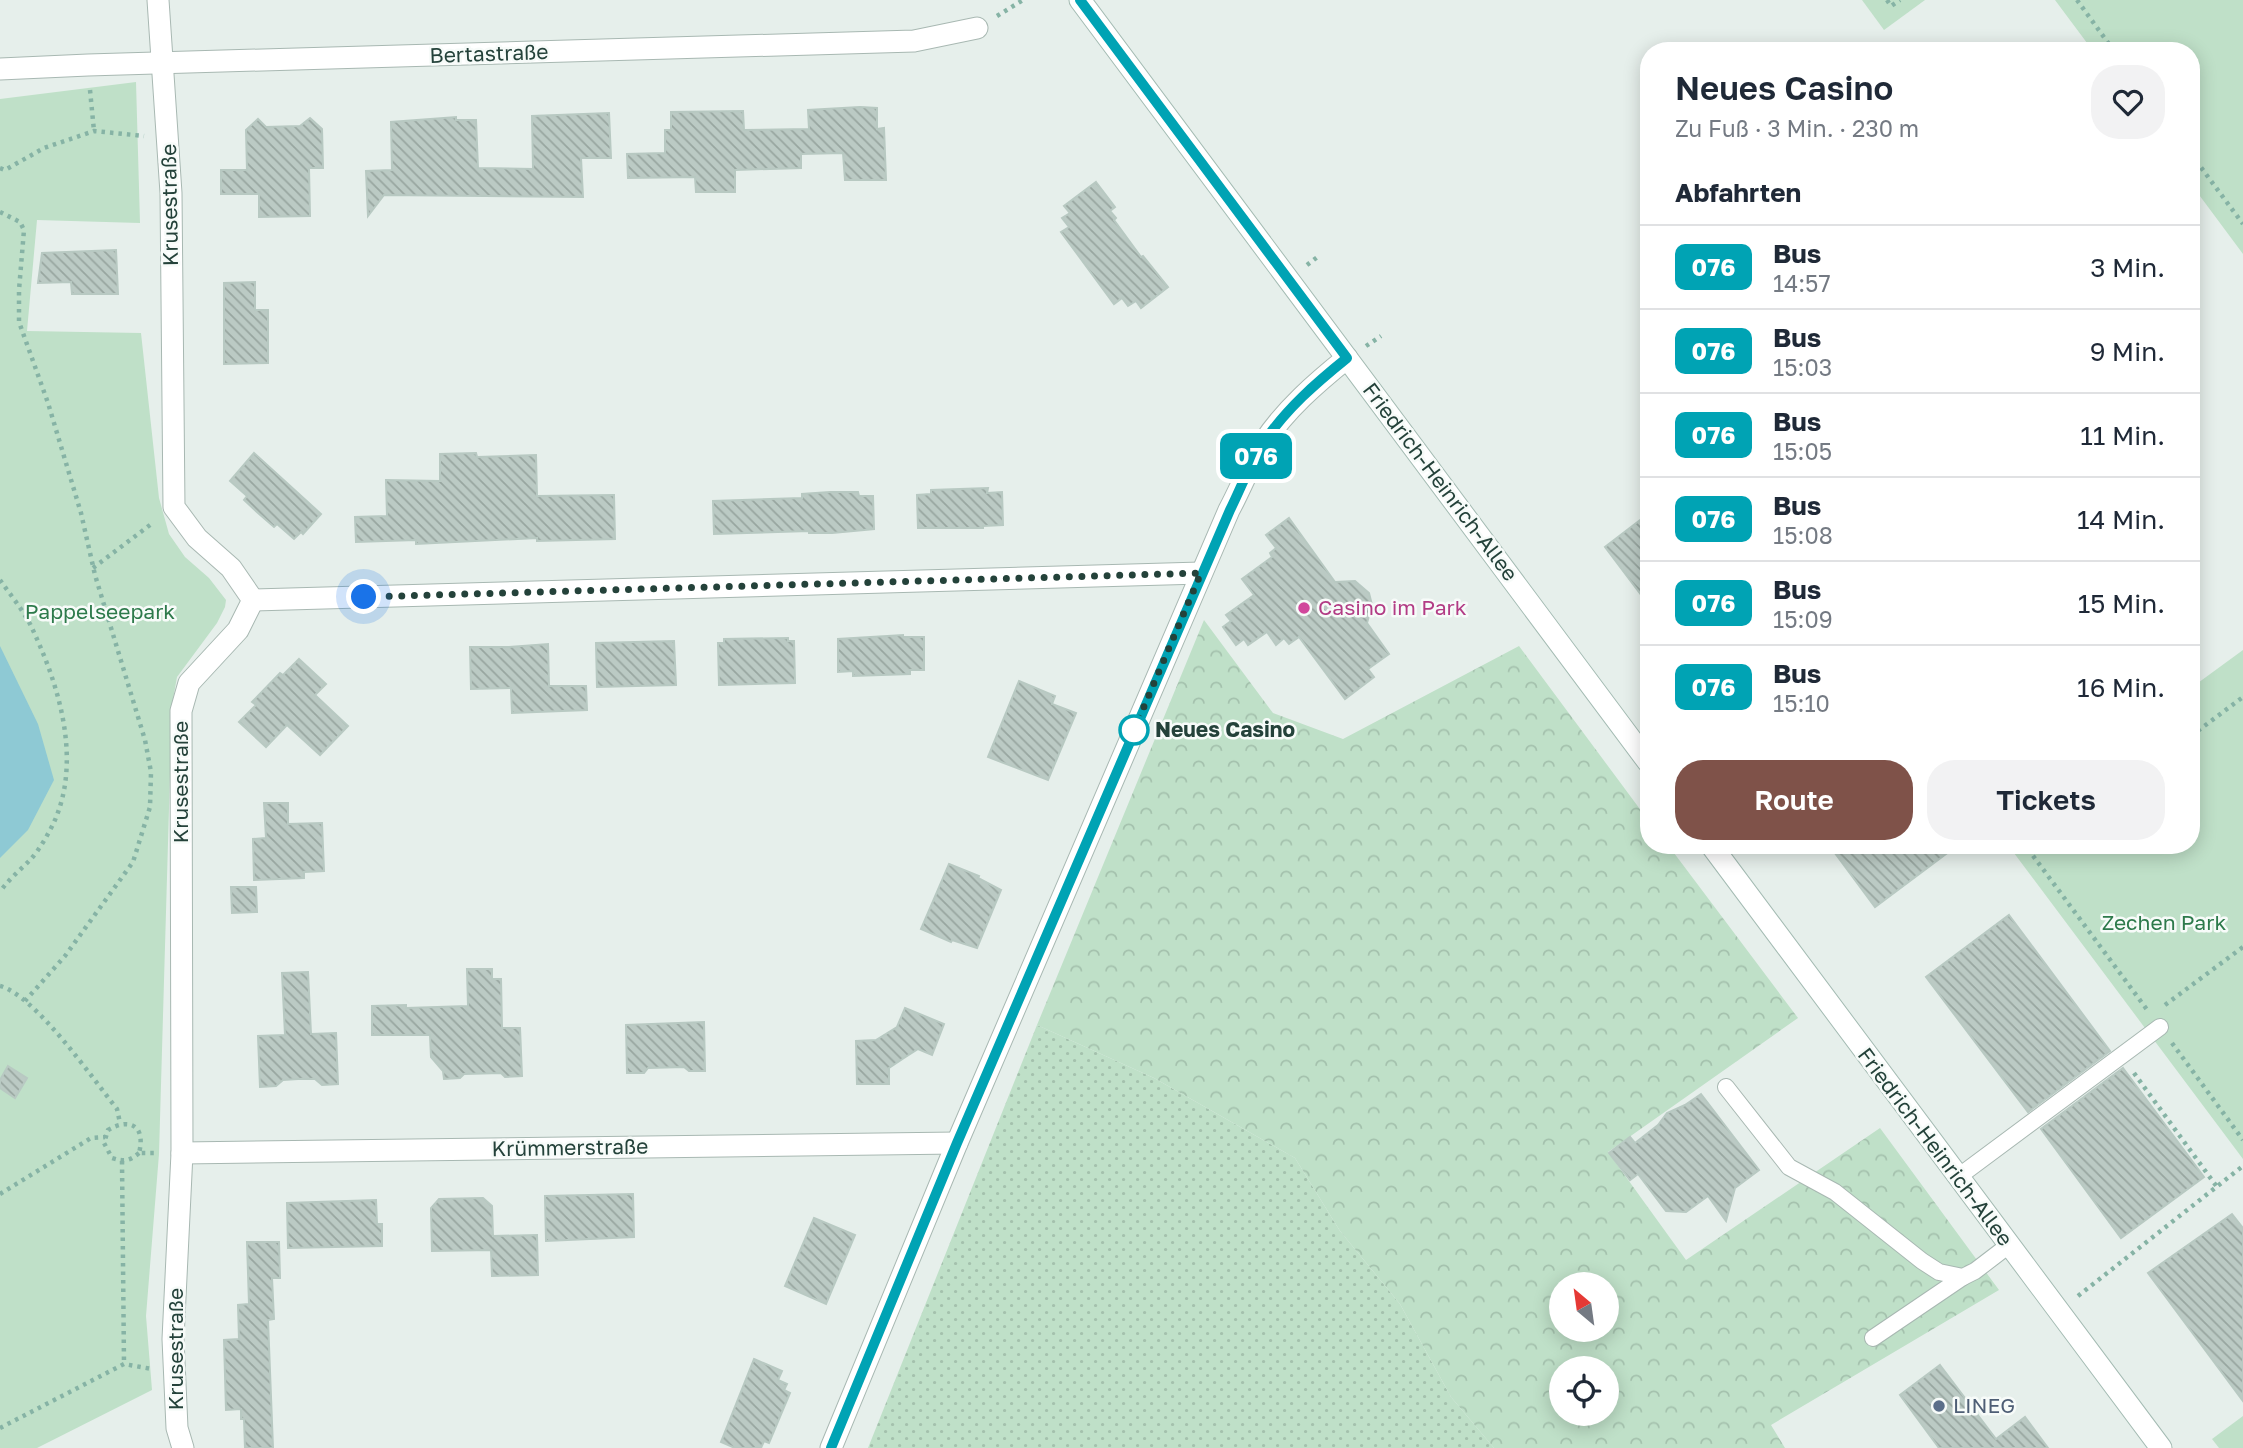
<!DOCTYPE html>
<html lang="de">
<head>
<meta charset="utf-8">
<style>
  body { margin:0; font-family:"Golos Text",sans-serif; background:#f2f2f3; color:#1f2937; height:100vh; display:flex; flex-direction:column; font-size:26px; white-space:nowrap }
  * { box-sizing:border-box; margin:0 }
  p { font-size:23px; color:#747a83 }
  .icon { flex:none; width:38px; height:38px; fill:none; stroke:currentColor; stroke-width:2; stroke-linecap:round; stroke-linejoin:round }
  .map { position:relative; flex:1; overflow:hidden }
  .side { position:absolute; left:1640px; top:42px; width:560px; height:812px; display:flex; flex-direction:column; background:#fff; border-radius:28px; box-shadow:0 4px 18px #0003 }
  .side>* { flex:none }
  .badge { padding:0 14px; border-radius:10px; font-size:24px; line-height:46px }
  .needle { width:46px; rotate:331deg }
  .tools { position:absolute; left:1549px; top:1272px; display:grid; gap:14px }
  .tools a { display:grid; place-items:center; width:70px; height:70px; border-radius:50%; background:#fff; box-shadow:0 4px 18px #0003; font-size:35px }
  .you { position:absolute; width:35px; height:35px; margin:-18px; border:5px solid #fff; border-radius:50%; background:#1a73e8; box-shadow:0 0 0 10px #1a73e833 }
  .map>.badge { position:absolute; translate:-50% -50%; box-shadow:0 0 0 4px #fff }
  h2 { padding:0 35px; font-size:26px; line-height:63px }
  .round { display:grid; place-items:center; flex:none; width:74px; height:74px; border-radius:28px; background:#f2f2f3 }
  .head { display:flex; align-items:center; justify-content:space-between; height:119px; padding:0 35px }
  h1 { font-size:33px; font-weight:600; line-height:52px }
  .action { display:flex; gap:14px; margin-top:auto; padding:14px 35px }
  .action a { flex:1; height:80px; border-radius:28px; background:#7f5249; color:#fff; font-size:28px; font-weight:600; line-height:80px; text-align:center }
  .action a+a { background:#f2f2f3; color:#1f2937 }
  ul { padding:0; list-style:none }
  li { display:flex; align-items:center; gap:21px; height:84px; padding:0 35px; border-top:2px solid #e0e1e3 }
  li div { flex:1 }
  li b { display:block; font-size:26px }
  li em { font-style:normal }
  li .badge { min-width:77px; font-weight:700; text-align:center }
  .map>svg:first-child { display:block }
  .grass { fill:url(#grass-dots) }
  .forest { fill:url(#forest-crowns); fill-rule:evenodd }
  .park { fill:#bfe0c8 }
  .water { fill:#8ec9d4 }
  .building { fill:url(#building-back-hatch); stroke:#b8c9c2; stroke-width:2 }
  .lines { fill:none; stroke-linecap:round; stroke-linejoin:round }
  .lane-casing { stroke:#a8b8b2; stroke-width:18 }
  .street-casing { stroke:#a8b8b2; stroke-width:23 }
  .secondary-casing { stroke:#a4bbb3; stroke-width:23 }
  .path { stroke:#86b3a5; stroke-width:4.5; stroke-dasharray:3.5 5; stroke-linecap:butt }
  .lane { stroke:#fff; stroke-width:16 }
  .street { stroke:#fff; stroke-width:21 }
  .secondary { stroke:#fff; stroke-width:21 }
  .line-casing { stroke:#fff; stroke-width:16 }
  .line { stroke:#00a3b4; stroke-width:10 }
  .walk { stroke:#24423a; stroke-width:7; stroke-dasharray:0 12.6 }
  .hotel-dot { fill:#d1479c; stroke:#f7fbf9; stroke-width:2.5 }
  .stop-dot { fill:#fff; stroke:#00a3b4; stroke-width:3.5 }
  .service-dot { fill:#5c6f8a; stroke:#f7fbf9; stroke-width:2.5 }
  .labels { text-anchor:middle; stroke-width:5; stroke-linejoin:round; paint-order:stroke }
  .street-label { font-size:21px; fill:#24423a; stroke:#f7fbf9 }
  .hotel-label { font-size:21px; fill:#b23c85; stroke:#f7fbf9; text-anchor:start }
  .park-label { font-size:21px; fill:#2d7a4b; stroke:#f7fbf9 }
  .stop-label { font-size:21px; font-weight:bold; fill:#24423a; stroke:#f7fbf9; text-anchor:start }
  .service-label { font-size:21px; fill:#4e5e75; stroke:#f7fbf9; text-anchor:start }
</style>
</head>
<body>
<div class="map">
<svg width="2243" height="1448" viewBox="0 0 2243 1448">
  <defs>
    <pattern id="grass-dots" width="8" height="8" patternUnits="userSpaceOnUse" patternTransform="scale(1.75)"><rect width="8" height="8" fill="#bfe0c8"/><path d="M2 2h.1M6 6h.1" fill="none" stroke="#a4c1ad" stroke-width="1.8" stroke-linecap="round"/></pattern>
    <pattern id="forest-crowns" width="20" height="18" patternUnits="userSpaceOnUse" patternTransform="scale(1.75)"><rect width="20" height="18" fill="#bfe0c8"/><path d="M2 6a3 3 0 1 1 6 0M12 15a3 3 0 1 1 6 0" fill="none" stroke="#a4c1ad"/></pattern>
    <pattern id="building-back-hatch" width="6" height="6" patternUnits="userSpaceOnUse" patternTransform="scale(1.75)"><rect width="6" height="6" fill="#bbcac4"/><path d="M-1 5l2 2M0 0l6 6M5-1l2 2" fill="none" stroke="#98a6a0"/></pattern>
  </defs>
  <rect width="100%" height="100%" fill="#e6efeb"/>
  <polygon class="grass" points="1037,1025 1154,1078 1295,1158 1340,1231 1400,1304 1451,1397 1494,1448 868,1448"/>
  <path class="forest" d="M1204 620 1273 713 1343 739 1519 646 1648 820V845H1668L1798 1018 1608 1152 1686 1260 1880 1128 1999 1290 1771 1425 1785 1448H1494L1451 1397 1400 1304 1340 1231 1295 1158 1154 1078 1037 1025ZM1561 1284H1606V1330H1561ZM1561 1368H1606V1414H1561Z"/>
  <g class="park">
    <polygon points="1862,0 1925,0 1884,30"/>
    <polygon points="2055,0 2243,0 2243,254 2191,184 2191,51 2093,51"/>
    <polygon points="136,82 140,223 37,220 27,331 141,333 159,498 169,534 185,557 209,578 226,600 225,607 217,623 177,677 172,705 159,1154 146,1316 152,1390 37,1448 0,1448 0,99"/>
    <polygon points="2243,650 2243,1159 2008,845 2191,845 2191,688"/>
    <polygon points="2243,1416 2243,1448 2219,1448 2212,1439"/>
  </g>
  <polygon class="water" points="0,646 38,724 54,780 28,830 0,858"/>
  <g class="building">
    <polygon points="860,107 877,108 877,129 884,128 886,180 845,180 843,153 801,154 801,168 735,170 735,192 696,192 695,177 628,178 627,154 665,153 665,130 671,130 671,112 743,111 744,130 809,129 808,110"/>
    <polygon points="609,113 611,158 581,158 583,197 384,195 368,216 366,171 392,170 391,122 456,117 456,120 476,120 478,168 533,169 532,116"/>
    <polygon points="310,118 322,129 323,168 309,168 310,216 259,217 259,194 221,194 221,170 247,170 246,130 258,119 266,127 300,126"/>
    <polygon points="1096,182 1115,207 1110,211 1116,218 1114,220 1141,257 1143,256 1168,287 1141,308 1136,301 1128,306 1122,298 1114,304 1061,232 1069,227 1062,218 1070,213 1064,206"/>
    <polygon points="116,250 118,294 72,294 71,282 38,283 42,253"/>
    <polygon points="255,282 255,310 268,310 268,363 224,364 224,283"/>
    <polygon points="254,453 321,514 303,534 301,532 294,539 277,524 274,527 258,513 244,500 247,496 230,481"/>
    <polygon points="476,453 477,457 536,455 537,496 614,495 615,539 537,541 537,538 416,544 416,540 356,542 355,517 387,516 386,480 440,481 440,454"/>
    <polygon points="988,488 987,493 1002,492 1003,525 983,526 983,528 918,528 917,495 931,494 931,490"/>
    <polygon points="830,492 858,492 859,496 873,496 874,529 832,533 809,533 809,531 714,534 713,501 802,498 802,494"/>
    <polygon points="1648,514 1648,604 1605,547"/>
    <polygon points="1289,518 1335,582 1355,581 1369,593 1372,605 1367,623 1389,654 1368,669 1374,677 1345,699 1299,637 1289,644 1284,638 1276,645 1267,632 1248,645 1244,639 1236,645 1223,627 1231,621 1226,615 1254,595 1242,579 1272,557 1270,553 1276,548 1266,535"/>
    <polygon points="903,635 903,637 924,637 924,670 910,670 910,674 853,676 853,671 838,672 838,639"/>
    <polygon points="788,638 788,641 794,641 795,683 719,685 718,643 724,643 724,639"/>
    <polygon points="674,641 676,685 597,687 596,643"/>
    <polygon points="548,644 549,686 586,686 587,710 512,713 511,688 471,689 470,647 509,647"/>
    <polygon points="299,659 326,684 315,695 348,726 320,755 287,725 266,747 239,722 256,705 252,702 280,673 283,675"/>
    <polygon points="1019,681 1055,696 1052,704 1076,713 1048,780 988,757"/>
    <polygon points="264,803 288,803 288,824 322,823 324,871 304,872 304,878 254,880 253,839 266,838"/>
    <polygon points="1829,845 1958,845 1875,907"/>
    <polygon points="949,864 979,876 978,878 1001,890 977,948 952,940 951,942 921,929"/>
    <polygon points="231,887 256,887 257,912 232,913"/>
    <polygon points="2009,915 2110,1051 2028,1112 1926,977"/>
    <polygon points="467,969 492,969 492,979 501,979 502,1028 520,1028 522,1076 505,1077 501,1073 464,1074 460,1078 444,1079 443,1071 431,1057 430,1035 372,1035 372,1006 406,1005 406,1008 468,1006"/>
    <polygon points="308,972 311,1034 336,1033 338,1084 322,1085 315,1079 298,1079 283,1080 276,1086 260,1087 258,1036 285,1035 282,973"/>
    <polygon points="905,1008 944,1024 932,1055 918,1049 904,1058 889,1068 889,1084 857,1084 856,1041 876,1040 897,1027"/>
    <polygon points="704,1022 705,1071 689,1071 684,1067 648,1068 644,1073 627,1073 626,1025"/>
    <polygon points="8,1066 27,1078 15,1098 0,1088 0,1080"/>
    <polygon points="2123,1068 2204,1177 2121,1238 2041,1129"/>
    <polygon points="1701,1094 1759,1170 1735,1188 1726,1221 1708,1196 1686,1212 1666,1211 1638,1174 1630,1180 1609,1153 1630,1137 1635,1143 1658,1125 1667,1113 1685,1105"/>
    <polygon points="633,1194 634,1237 546,1241 545,1196"/>
    <polygon points="483,1198 492,1206 493,1236 537,1235 538,1275 492,1276 491,1250 432,1251 431,1208 439,1199"/>
    <polygon points="376,1200 377,1224 382,1224 382,1246 288,1248 287,1203"/>
    <polygon points="2232,1214 2243,1228 2243,1401 2148,1273"/>
    <polygon points="814,1218 855,1235 826,1304 785,1286"/>
    <polygon points="247,1242 279,1242 280,1278 272,1278 274,1319 268,1320 273,1448 245,1448 244,1419 241,1419 241,1409 226,1410 224,1340 239,1339 238,1305 249,1304"/>
    <polygon points="754,1359 782,1371 778,1380 787,1384 784,1390 790,1393 769,1443 764,1441 761,1448 735,1448 721,1442"/>
    <polygon points="1940,1365 1996,1439 2025,1417 2048,1448 1939,1448 1900,1395"/>
  </g>
  <g class="lines">
    <defs>
      <g id="lane">
        <polyline points="1726,1087 1789,1167 1835,1192 1922,1261 1939,1272 1963,1277 1975,1271 2009,1245"/>
        <polyline points="1958,1177 2160,1027"/>
        <polyline points="1873,1338 1963,1277"/>
      </g>
      <g id="street">
        <polyline points="158,0 171,193 174,507 197,538 231,568 253,600 238,630 189,683 181,711 182,1153 173,1339 177,1428 183,1448"/>
        <polyline points="0,69 88,65 914,41 977,28"/>
        <polyline points="253,600 1201,573"/>
        <polyline points="182,1153 957,1143"/>
        <path d="M831 1448 957 1143 1229 510C1241 488 1250 463 1264 442 1286 409 1316 383 1347 358"/>
      </g>
      <g id="secondary">
        <polyline points="1080,0 1648,762"/>
        <polyline points="1711,845 2161,1448"/>
      </g>
    </defs>
    <use href="#lane" class="lane-casing"/>
    <use href="#street" class="street-casing"/>
    <use href="#secondary" class="secondary-casing"/>
    <g class="path">
      <polyline points="1887,0 1891,6 1900,0"/>
      <polyline points="2077,0 2114,51"/>
      <polyline points="997,16 1023,0"/>
      <polyline points="90,90 94,131"/>
      <polyline points="2191,154 2243,224"/>
      <polyline points="0,168 5,170 44,148 94,131 144,136"/>
      <polyline points="0,212 20,222 24,230 19,290 19,322 48,403 81,513 95,575 145,740 151,772 150,807 133,862 65,956 25,1001"/>
      <polyline points="1307,265 1320,255"/>
      <polyline points="1366,346 1381,336"/>
      <polyline points="93,568 154,522"/>
      <path d="M0 580C10 594 22 609 30 624 58 682 82 757 55 820 49 833 39 851 29 861 19 871 8 880 0 892"/>
      <polyline points="2191,736 2243,697"/>
      <polyline points="2042,845 2031,853 2148,1011"/>
      <path d="M0 986C35 995 93 1079 117 1109L120 1123"/>
      <polyline points="2165,1005 2243,947"/>
      <polyline points="2172,1043 2243,1140"/>
      <polyline points="2134,1073 2217,1187"/>
      <path d="M139 1153C130 1161 124 1162 112 1158L104 1143 108 1130C130 1117 146 1126 139 1153H157"/>
      <polyline points="122,1161 124,1364"/>
      <polyline points="0,1194 91,1138 105,1137"/>
      <polyline points="2078,1296 2243,1166"/>
      <polyline points="0,1428 124,1364 152,1369"/>
    </g>
    <use href="#lane" class="lane"/>
    <use href="#street" class="street"/>
    <use href="#secondary" class="secondary"/>
  </g>
  <g class="lines">
    <defs>
      <path id="line" d="M831 1448 957 1143 1230 510C1241 488 1250 463 1264 442 1286 409 1316 383 1347 358L1080 0"/>
    </defs>
    <use href="#line" class="line-casing"/>
    <use href="#line" class="line"/>
    <polyline class="walk" points="364,597 1201,573 1134,730"/>
  </g>
  <circle class="hotel-dot" cx="1304" cy="608" r="7"/>
  <circle class="stop-dot" cx="1134" cy="730" r="14"/>
  <circle class="service-dot" cx="1939" cy="1406" r="7"/>
  <g class="labels">
    <g class="street-label">
      <text transform="translate(489 54) rotate(-2)" y="7">Bertastraße</text>
      <text transform="translate(170 205) rotate(-91)" y="7">Krusestraße</text>
      <text transform="translate(1440 482) rotate(53)" y="7">Friedrich-Heinrich-Allee</text>
      <text transform="translate(181 782) rotate(-90)" y="7">Krusestraße</text>
      <text transform="translate(1935 1147) rotate(53)" y="7">Friedrich-Heinrich-Allee</text>
      <text transform="translate(570 1148) rotate(-1)" y="7">Krümmerstraße</text>
      <text transform="translate(176 1349) rotate(-90)" y="7">Krusestraße</text>
    </g>
    <g class="hotel-label">
      <text x="1318" y="615">Casino im Park</text>
    </g>
    <g class="park-label">
      <text x="100" y="619">Pappelseepark</text>
      <text x="2164" y="930">Zechen Park</text>
    </g>
    <g class="stop-label">
      <text x="1155" y="737">Neues Casino</text>
    </g>
    <g class="service-label">
      <text x="1953" y="1413">LINEG</text>
    </g>
  </g>
</svg>
<div class="tools">
<a><svg class="needle" viewBox="-14 -14 28 28"><path d="M0-13l5 13h-10z" fill="#e53935"/><path d="M0 13l5-13h-10z" fill="#747a83"/></svg></a>
<a><svg class="icon" aria-label="locate" viewBox="0 0 24 24"><circle cx="12" cy="12" r="6"/><path d="M12 2v4M12 18v4M2 12h4M18 12h4"/></svg></a>
</div>
<div class="you" style="left:364px;top:597px"></div>
<b class="badge" style="left:1256px;top:456px;background:#00a3b4;color:#fff">076</b>
<section class="side">
<div class="head"><div><h1>Neues Casino</h1><p>Zu Fuß · 3 Min. · 230 m</p></div><a class="round"><svg class="icon" aria-label="heart" viewBox="0 0 24 24"><path d="M12 20l-8-8c-3-5 5-10 8-4 3-6 11-1 8 4z"/></svg></a></div>
<h2>Abfahrten</h2>
<ul>
<li><span class="badge" style="background:#00a3b4;color:#fff">076</span><div><b>Bus</b><p>14:57</p></div><em>3 Min.</em></li>
<li><span class="badge" style="background:#00a3b4;color:#fff">076</span><div><b>Bus</b><p>15:03</p></div><em>9 Min.</em></li>
<li><span class="badge" style="background:#00a3b4;color:#fff">076</span><div><b>Bus</b><p>15:05</p></div><em>11 Min.</em></li>
<li><span class="badge" style="background:#00a3b4;color:#fff">076</span><div><b>Bus</b><p>15:08</p></div><em>14 Min.</em></li>
<li><span class="badge" style="background:#00a3b4;color:#fff">076</span><div><b>Bus</b><p>15:09</p></div><em>15 Min.</em></li>
<li><span class="badge" style="background:#00a3b4;color:#fff">076</span><div><b>Bus</b><p>15:10</p></div><em>16 Min.</em></li>
</ul>
<div class="action"><a>Route</a><a>Tickets</a></div>
</section>
</div>
</body>
</html>
